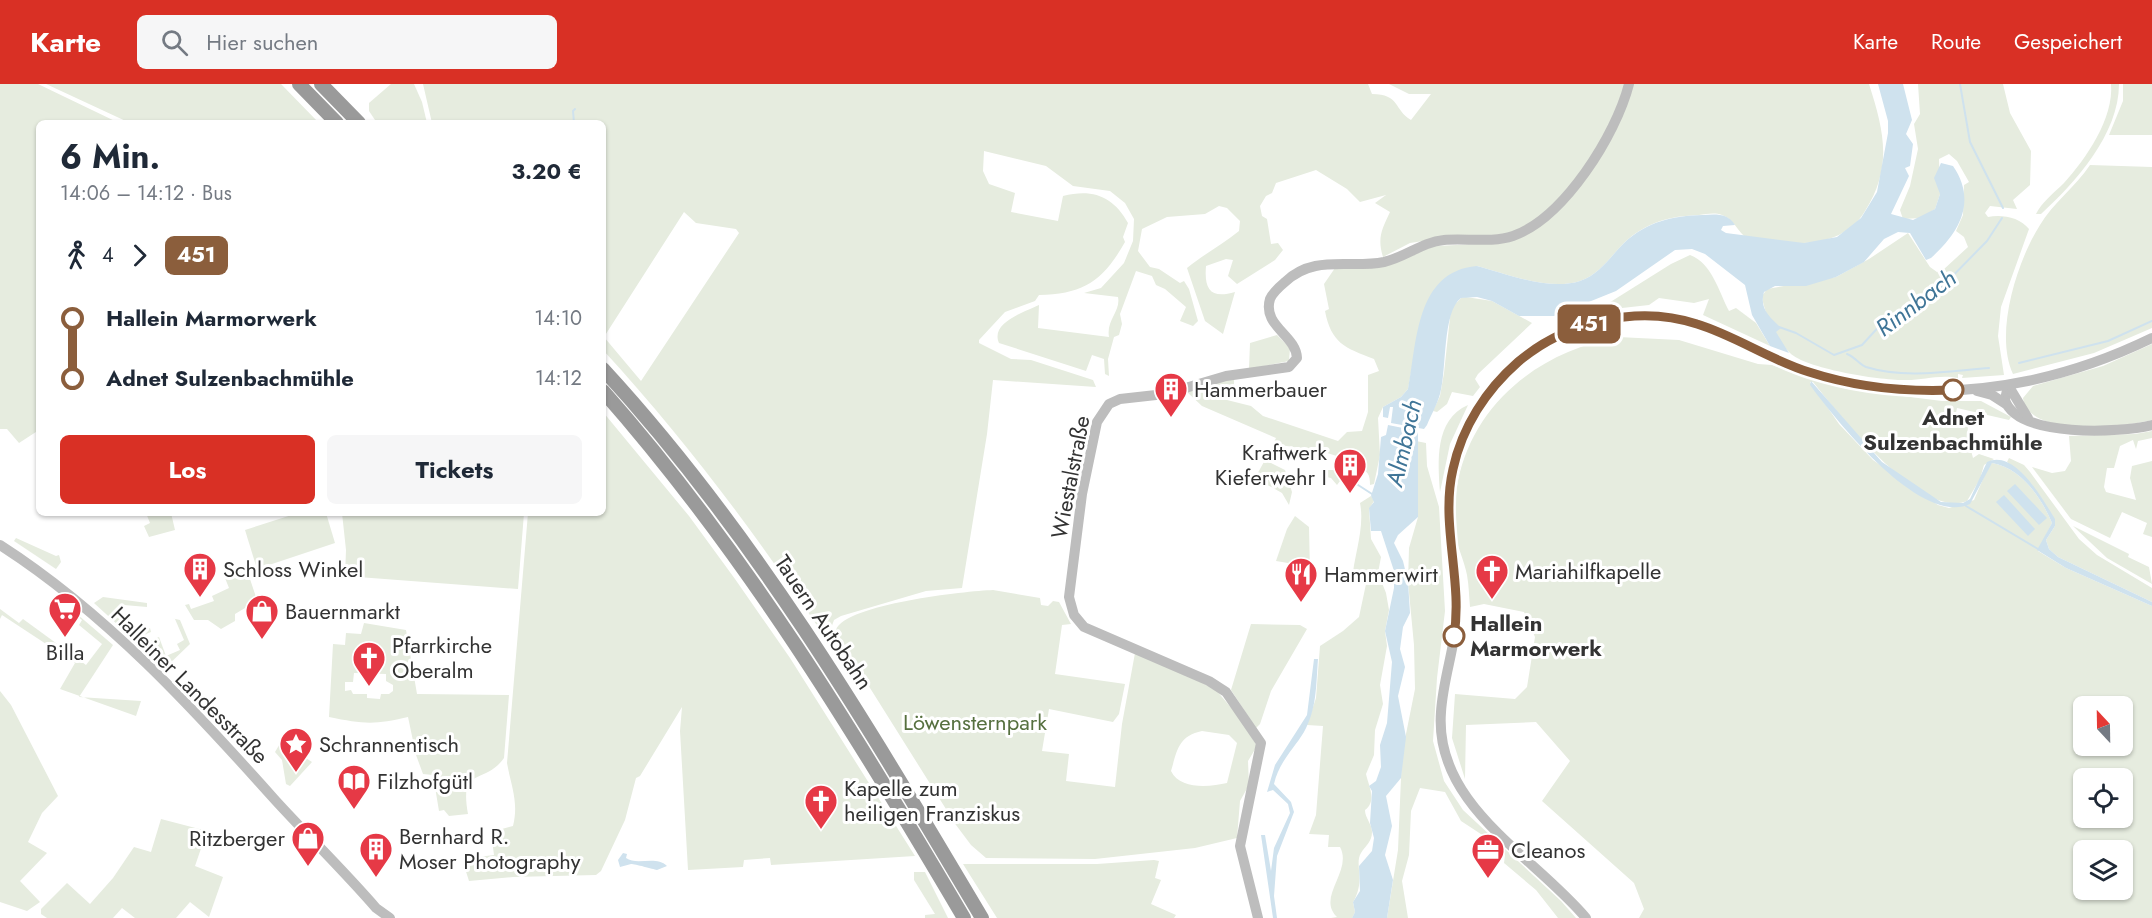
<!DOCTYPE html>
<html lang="de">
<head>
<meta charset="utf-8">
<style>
  body { margin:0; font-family:Jost,sans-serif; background:#f6f6f7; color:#1f2937; height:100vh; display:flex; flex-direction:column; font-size:22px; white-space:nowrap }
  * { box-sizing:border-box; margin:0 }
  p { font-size:20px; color:#747a83 }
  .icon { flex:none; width:33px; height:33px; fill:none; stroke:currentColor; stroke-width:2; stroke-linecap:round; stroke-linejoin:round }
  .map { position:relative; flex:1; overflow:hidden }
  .panel { position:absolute; left:36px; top:36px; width:570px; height:396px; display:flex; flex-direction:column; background:#fff; border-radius:9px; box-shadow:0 2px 4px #0004 }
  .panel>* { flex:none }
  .badge { padding:0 12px; border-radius:9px; font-size:21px; line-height:39px }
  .needle { width:39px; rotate:338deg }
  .fabs { position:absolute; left:2073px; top:612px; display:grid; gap:12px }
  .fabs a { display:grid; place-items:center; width:60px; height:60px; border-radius:9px; background:#fff; box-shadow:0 2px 4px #0004; font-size:30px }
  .map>.badge { position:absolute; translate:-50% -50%; box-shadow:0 0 0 3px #fff }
  .legs { display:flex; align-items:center; gap:9px; height:66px; padding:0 24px; font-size:20px }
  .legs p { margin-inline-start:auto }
  .overview { display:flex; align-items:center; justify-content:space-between; height:102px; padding:0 24px }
  h1 { font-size:33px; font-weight:700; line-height:45px }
  .button { display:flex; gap:12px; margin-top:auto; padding:12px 24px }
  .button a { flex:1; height:69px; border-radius:9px; background:#d93025; color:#fff; font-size:24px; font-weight:700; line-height:69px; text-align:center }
  .button a+a { background:#f6f6f7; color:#1f2937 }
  ul { padding:0 24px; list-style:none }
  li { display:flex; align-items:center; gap:21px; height:60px; font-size:22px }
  li i { display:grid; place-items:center; width:9px; height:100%; margin:0 8px; background:currentColor }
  li i::after { content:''; width:15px; height:15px; margin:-8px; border:4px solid; border-radius:50%; background:#fff }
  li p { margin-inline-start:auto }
  li:first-child i { background:linear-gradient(#0000 50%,currentColor 0) }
  li:last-child i { background:linear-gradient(currentColor 50%,#0000 0) }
  header { display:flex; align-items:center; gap:36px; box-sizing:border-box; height:84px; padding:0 30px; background:#d93025; color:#fff }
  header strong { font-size:28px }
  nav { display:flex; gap:33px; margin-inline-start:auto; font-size:21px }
  .search { width:420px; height:54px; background:#f6f6f7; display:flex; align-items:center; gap:15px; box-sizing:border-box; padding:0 21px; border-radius:9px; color:#747a83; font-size:22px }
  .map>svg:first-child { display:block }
  .green { fill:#e6ecdf; fill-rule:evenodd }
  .water { fill:#cfe2ee }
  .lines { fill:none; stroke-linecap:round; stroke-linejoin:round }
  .stream { stroke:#cfe2ee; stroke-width:2 }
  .secondary { stroke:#bdbdbd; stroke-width:10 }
  .highway { stroke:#9a9a9a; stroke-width:14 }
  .line-1-casing { stroke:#fff; stroke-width:14 }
  .line-1 { stroke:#8b5e3c; stroke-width:9 }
  .stop-1-dot { fill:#fff; stroke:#8b5e3c; stroke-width:3 }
  .labels { text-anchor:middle; stroke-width:6; stroke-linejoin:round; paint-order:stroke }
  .poi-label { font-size:22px; fill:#333; stroke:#fff; text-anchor:start }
  .stop-label { font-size:22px; font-weight:bold; fill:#333; stroke:#fff }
  .street-label { font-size:22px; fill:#333; stroke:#fff }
  .park-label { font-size:22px; fill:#56703f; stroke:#fff }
  .water-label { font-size:24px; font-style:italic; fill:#3f7597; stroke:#fff }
</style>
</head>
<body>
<header>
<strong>Karte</strong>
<div class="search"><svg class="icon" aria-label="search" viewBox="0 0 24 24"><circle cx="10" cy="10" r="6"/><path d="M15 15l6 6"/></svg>Hier suchen</div>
<nav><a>Karte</a><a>Route</a><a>Gespeichert</a></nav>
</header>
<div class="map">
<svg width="2152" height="834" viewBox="0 0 2152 834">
  <rect width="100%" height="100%" fill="#fff"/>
  <g class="green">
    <polygon points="0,0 38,0 119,39 39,39 39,346 19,359 7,345 0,345"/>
    <polygon points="46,0 281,0 319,39 130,39"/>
    <polygon points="391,0 414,0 422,18 427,39 377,39 369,27 369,19"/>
    <path d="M423 0H1368L1372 10C1400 10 1394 26 1411 36L1431 10H1409L1389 0H1869C1884 47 1893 83 1865 127 1852 149 1829 158 1803 159 1784 160 1764 155 1744 152 1736 144 1733 135 1722 131 1715 128 1706 130 1699 131 1670 132 1646 138 1624 159 1609 174 1600 190 1580 197 1549 207 1507 190 1477 182L1412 283 1408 305 1401 313 1383 323 1378 334 1380 371 1374 400 1370 401C1370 390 1368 387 1358 384L1343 393 1337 401 1331 394 1322 392 1324 386H1335L1344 382 1346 375 1321 367 1273 360 1276 354 1202 322 1187 308 1234 294V301L1219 305V314L1251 322 1263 332 1338 357 1347 348 1362 347 1368 328V291L1379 287 1374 275C1345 264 1331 259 1325 227L1329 225 1324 200 1335 184 1436 162 1477 160 1449 153 1410 159 1383 173C1377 154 1382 145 1390 128L1375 119 1386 111 1360 118 1347 105 1316 86 1276 99 1272 109 1266 112 1260 122 1262 132 1267 135 1271 160 1278 159 1283 166 1275 176 1237 200 1228 192 1233 176 1226 175 1206 182C1204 206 1211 215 1235 208L1223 250 1205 237 1187 184C1204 170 1222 161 1239 147L1240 137 1227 124 1219 122 1205 130 1167 133 1142 145 1138 167 1150 183 1159 185 1180 199 1184 197 1189 205 1198 237 1193 242 1180 237 1186 223 1165 205 1156 201 1152 192 1136 187 1120 230 1122 240 1119 251 1114 253 1108 275 1109 292 1105 290 1104 275 1092 271 1086 287 999 259C990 239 1024 228 1039 221L1038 244 1109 253C1106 236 1121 227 1118 213L1084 209 1101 204 1124 179 1133 157 1134 135 1125 119 1110 107 1073 102 1046 82 984 67 983 87 989 100 1015 109 1011 128 1058 137 1063 112C1093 104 1114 113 1128 139L1123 153 1125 158C1103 197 1084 210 1039 211L1035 217 1005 228 979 256V259L1011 275 1031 276 1093 296 1096 303 993 296 987 350 962 504 926 507 841 532 834 536 829 550 842 573 839 574C765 463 694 365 603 266V39H432ZM684 128 696 139 736 145 739 149 641 297 604 253Z"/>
    <path d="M1918 0H2003L2010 29 2031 67 2030 101 2013 116 2017 125 1990 122 1985 129 1988 133C2001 130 2020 133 2029 145L2001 223 1998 252 2004 291 1962 294 1963 291 1958 290V294C1941 290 1923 296 1907 296 1883 297 1806 285 1790 269 1778 258 1763 227 1762 212L1767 205 1836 193 1869 175 1908 149 1930 183 1937 188 1943 186 1968 163 1964 153 1956 147 1963 131 1964 101 1969 98 1957 77 1949 70 1939 75 1940 110 1935 125 1921 134 1903 135 1900 126 1910 102 1918 65 1914 40 1920 30Z"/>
    <path d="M2111 0H2119C2119 50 2076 98 2041 130H2036C2041 119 2055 108 2064 99 2086 75 2114 34 2111 0Z"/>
    <polygon points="2123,0 2152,0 2152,51 2109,51 2123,17"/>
    <path d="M2090 81 2152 83V244L2094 269 2013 290C1994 250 2017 177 2040 141 2053 119 2076 102 2090 81Z"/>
    <path d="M1690 171C1712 179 1719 208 1729 227L1736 224 1756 239 1770 262 1703 231 1709 215 1694 219 1659 214 1649 221 1604 226V222L1671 180Z"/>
    <polygon points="1466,213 1492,217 1532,239 1478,290 1475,295 1480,303 1473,312 1452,308 1447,320 1437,328 1433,327 1440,312 1444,289 1451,224 1461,214"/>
    <polygon points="1277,251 1290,264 1289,277 1249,285 1250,259"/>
    <path d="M1618 253 1679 256 1758 280 1772 281 1801 292 1847 305 1942 317H1981L2011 333 2009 336 1957 324 1955 334 1969 336 1967 351 1973 374 1979 370 1994 375 1984 381 1980 395 1967 417C1921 436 1838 329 1813 298H1810L1839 340 1873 376 1938 421 1949 424 1974 416 1989 381 1992 379C2021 384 2041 413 2052 439L2038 467 2066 484 2152 522V834H1639L1644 825 1634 799 1542 717 1570 677 1536 638 1466 641 1465 695 1452 654 1455 610 1515 615 1527 603 1535 553 1524 528 1484 520 1470 523C1469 513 1469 502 1467 491 1464 476 1457 462 1454 447 1452 431 1455 413 1458 397 1474 318 1541 267 1618 253ZM2084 622H2122V662H2084ZM2084 694H2122V734H2084ZM2084 766H2122V806H2084Z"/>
    <path d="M2152 260V336C2124 343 2028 354 2023 314L2033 302 2103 282Z"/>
    <path d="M1468 321 1450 360 1440 408C1438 378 1434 336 1468 321Z"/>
    <path d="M603 328 689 432 735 495 790 574 915 772 771 781 770 774 744 776 743 783 688 786 680 647 682 623 640 692 636 694 625 736 601 787 596 791 513 793 469 797 462 775 494 771 491 748 513 742C519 718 511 702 507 679L528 429H603Z"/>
    <polygon points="2152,347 2152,354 2138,357 2136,365 2133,356 2120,362 2114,384 2107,384 2104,403 2106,408 2136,416 2130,394 2132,382 2152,377 2152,453 2143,450 2147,439 2122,428 2110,454 2071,435 2032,383 2052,389 2065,387 2071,377 2069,352 2135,350"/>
    <polygon points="1416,357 1426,359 1427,382 1439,423 1445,527 1437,594 1433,657 1444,697 1463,726 1561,817 1576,834 1558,834 1536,806 1504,779 1505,771 1490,756 1461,737 1445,708 1420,704 1411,727 1409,771 1402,797 1408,834 1387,834 1398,766 1402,670 1415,605 1414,561 1408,498 1409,464 1418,433"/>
    <path d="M2009 374 2024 381 2030 388 2079 455 2097 471 2152 504V518L2058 473 2049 465 2046 456 2055 442C2042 412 2032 398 2007 378Z"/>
    <polygon points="1265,376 1285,386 1292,408 1289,421 1282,409 1255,394"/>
    <path d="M1371 412 1374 417 1369 425 1371 455 1381 473 1378 489 1386 509 1389 526 1385 547 1387 562 1380 601 1383 620 1375 646 1374 671 1366 690C1369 703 1377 717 1365 726 1365 734 1372 740 1372 748 1372 758 1365 762 1361 769 1354 780 1366 797 1353 818L1355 828 1352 834H1331L1337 833C1316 813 1353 787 1340 763H1328L1329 751 1309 750 1316 731 1323 642 1307 641 1316 614 1320 562 1343 547 1359 533 1366 500 1352 497C1354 471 1365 444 1360 419Z"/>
    <polygon points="146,429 171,429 175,446 149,453 144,442 150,439"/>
    <polygon points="298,429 326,429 335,459 257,485 245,446"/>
    <polygon points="342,429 524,429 518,505 345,492 346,466"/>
    <polygon points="1295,432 1309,443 1310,488 1288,485 1288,479 1276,477 1287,445"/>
    <polygon points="2073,442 2129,470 2128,473 2149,483 2152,500 2107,474"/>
    <polygon points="16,454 56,472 59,471 61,478 56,485 14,457"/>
    <polygon points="247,486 257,516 255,518 235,530 235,537 221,545 208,536 194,536 185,521 189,520 191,525 214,517 212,512 229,504 225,494"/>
    <path d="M993 506 1040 514 1041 521 1048 522 1053 517 1059 518 1071 540 1062 541 1055 590 1125 600 1119 630 1113 638 1049 625 1042 667 1069 670 1066 697 1115 703 1122 640 1135 569 1172 583 1216 606 1239 633 1257 662 1248 677 1249 701 1240 717 1237 754 1195 764 1095 775 986 774 971 761 956 741 843 561 836 546C845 520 966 507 993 506ZM1202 647 1229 651 1237 659 1227 699C1210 703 1180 706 1171 687 1177 667 1178 652 1202 647Z"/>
    <polygon points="103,513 147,519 147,523 124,521 120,541 150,544 151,548 146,550 150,557 159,553 166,572 180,566 177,560 184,556 175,535 171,534 180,536 190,560 165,584 94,519"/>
    <polygon points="63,518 113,561 79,613 141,617 136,632 60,605 75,579 2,531 0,535 0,525 19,539 23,535 86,581 102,560 79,541 82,536 61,519"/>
    <path d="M364 539 406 546 417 610 509 611 504 674C484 702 459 681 468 730L449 732 444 726 439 727 433 691 423 690 416 671 408 633C375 641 363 640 329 633L333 560 345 561 346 549 361 550ZM354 589 386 590V597L393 601V607L389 610H381L380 615 367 614V610H353L351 606 345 607V598H353Z"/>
    <polygon points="1251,540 1300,541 1307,545 1271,607 1260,640 1256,644 1231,606"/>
    <polygon points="0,607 11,621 58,712 42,729 28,758 47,769 20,797 40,818 27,827 0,818"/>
    <polygon points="281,658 312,678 290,702 286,700 282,676 275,668"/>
    <polygon points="161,735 207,747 195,782 223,793 209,833 190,818 176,834 135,834 122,824 113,834 47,834 41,830 41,825 67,799 90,820 113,794 134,763 151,768"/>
    <polygon points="1154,776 1159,777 1155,794 1161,796 1151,820 1176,831 1174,834 997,834 963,780 1097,780"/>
    <polygon points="914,788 925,788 948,834 925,834 925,831 935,830 914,796"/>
  </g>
  <g class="water">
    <path d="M1878 0H1903L1912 36 1906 50 1913 60 1910 82 1905 84 1909 92 1891 130 1913 136 1935 125 1940 110 1934 94 1941 79 1953 82C1977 117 1960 148 1931 174L1926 176 1910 149 1898 148 1884 155 1864 178 1836 193 1806 202H1775L1764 208C1759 225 1770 233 1781 244L1776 248 1789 269 1770 262 1752 231 1745 201 1705 170 1692 165 1675 166 1616 207 1554 232H1519L1492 217 1477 213 1461 214C1442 228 1447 286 1440 310 1437 321 1431 331 1427 341L1424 345 1391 339 1393 323H1390L1388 334 1383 333V323L1401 313 1408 305C1417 260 1415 187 1477 182 1507 190 1549 207 1580 197 1600 190 1609 174 1624 159 1648 137 1672 132 1703 131 1716 130 1728 129 1735 141L1723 142 1721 146 1726 149 1804 159 1837 153 1861 134 1877 108 1888 49V37Z"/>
    <path d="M1811 297 1882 378 1941 418 1963 419 1970 415 1987 378C2015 364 2043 416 2055 435V442L2046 456 2049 465 2058 473 2152 518V522L2066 484 2037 466 2052 439C2041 413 2021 384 1992 379L1970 420C1920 443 1835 335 1810 301Z"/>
    <polygon points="1388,341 1418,347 1418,433 1398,451 1394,459 1403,477 1408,498 1410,529 1403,543 1400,565 1405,583 1398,612 1406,653 1401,694 1386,712 1392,742 1385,771 1393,796 1387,834 1352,834 1355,828 1353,818 1360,807 1359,782 1372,767 1374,754 1370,739 1372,707 1369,702 1376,697 1381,683 1380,661 1387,639 1392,578 1385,547 1394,504 1394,487 1381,447 1371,447 1369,424 1374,418 1371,412 1378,390 1381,353 1386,351"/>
    <polygon points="2015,400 2047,434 2039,441 2007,407"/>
    <polygon points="2004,411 2035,445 2028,452 1996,418"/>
    <path d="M1314 575H1318C1316 601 1317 625 1304 648 1293 666 1279 678 1274 700L1291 718 1294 728 1277 772 1274 812 1277 834H1273L1261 751H1265L1271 787 1274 764 1290 729 1288 720 1273 706 1267 708 1275 681 1307 631Z"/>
    <path d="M623 769 627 770 626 774C637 782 656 771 667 782L657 786C653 785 635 780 631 780L620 783 618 776Z"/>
  </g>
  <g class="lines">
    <g class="stream">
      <polyline points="1960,0 1970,58 2003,124"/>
      <polyline points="574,39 573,27 575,25"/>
      <polyline points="1779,243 1796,249 1834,271 1862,261 1884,237 1932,213 1987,157 2002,134"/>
      <path d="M1847 270C1855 273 1859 280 1866 283 1904 295 1950 287 1989 284"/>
      <polyline points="2019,279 2108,257 2152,237"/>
      <polyline points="1355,399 1372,410"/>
      <polyline points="1966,422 2038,465"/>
    </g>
    <g class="secondary">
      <path d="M2008 301 2005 316C2017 354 2121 349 2152 341"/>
      <polyline points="2008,301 2028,334"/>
      <polyline points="1977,307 1992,311 2006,320"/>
      <path d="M0 461C106 529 193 624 276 717 309 753 344 787 376 824L390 834"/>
      <path d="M1258 834 1240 762 1261 659 1226 608 1209 597 1084 543 1074 531 1069 513 1082 410 1097 338 1109 320 1120 315 1165 310 1226 292 1289 283 1297 274C1296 251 1262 242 1270 215 1273 208 1279 203 1285 198 1314 170 1349 185 1384 178 1406 173 1422 158 1444 156 1465 154 1492 159 1513 152 1564 134 1616 51 1629 0"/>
      <path d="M1586 834C1533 771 1434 721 1441 628 1443 595 1455 564 1457 531 1459 510 1454 487 1451 466 1444 405 1456 350 1495 302 1541 244 1624 219 1695 239 1725 247 1751 264 1779 277 1816 294 1858 301 1899 305 1986 313 2074 292 2152 254"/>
    </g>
    <g class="highway">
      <polyline points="299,0 337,39"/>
      <polyline points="321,0 359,39"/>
      <path d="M603 285C755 450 868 642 982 834"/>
      <path d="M603 307C745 468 855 649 964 834"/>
    </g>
  </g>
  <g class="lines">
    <defs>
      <path id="line-1" d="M1454 552C1463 496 1440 440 1453 385 1462 343 1486 306 1518 278 1565 238 1637 220 1697 240 1736 252 1770 276 1809 288 1855 303 1904 308 1953 306"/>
    </defs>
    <use href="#line-1" class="line-1-casing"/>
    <use href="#line-1" class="line-1"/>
  </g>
  <defs>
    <symbol id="building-pin" viewBox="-11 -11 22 30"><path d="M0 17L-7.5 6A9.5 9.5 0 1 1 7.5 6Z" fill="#e63946" stroke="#fff"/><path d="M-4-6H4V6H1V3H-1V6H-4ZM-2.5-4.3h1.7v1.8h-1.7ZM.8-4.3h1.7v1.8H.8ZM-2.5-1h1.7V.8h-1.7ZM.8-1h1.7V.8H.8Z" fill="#fff"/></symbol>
    <symbol id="church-pin" viewBox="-11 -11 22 30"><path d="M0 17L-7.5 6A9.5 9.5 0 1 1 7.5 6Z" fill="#e63946" stroke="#fff"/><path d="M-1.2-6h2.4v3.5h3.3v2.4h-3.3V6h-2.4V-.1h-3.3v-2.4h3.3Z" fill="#fff"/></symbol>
    <symbol id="restaurant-pin" viewBox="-11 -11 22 30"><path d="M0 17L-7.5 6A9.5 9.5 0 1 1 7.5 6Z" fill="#e63946" stroke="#fff"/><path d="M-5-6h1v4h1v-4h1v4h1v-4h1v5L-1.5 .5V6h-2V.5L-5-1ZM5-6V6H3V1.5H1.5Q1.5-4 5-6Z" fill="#fff"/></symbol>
    <symbol id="supermarket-pin" viewBox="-11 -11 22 30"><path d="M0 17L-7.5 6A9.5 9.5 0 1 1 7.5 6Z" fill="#e63946" stroke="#fff"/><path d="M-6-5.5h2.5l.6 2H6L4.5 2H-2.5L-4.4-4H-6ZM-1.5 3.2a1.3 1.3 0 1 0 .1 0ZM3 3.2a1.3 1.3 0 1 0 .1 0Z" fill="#fff"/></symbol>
    <symbol id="shop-pin" viewBox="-11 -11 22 30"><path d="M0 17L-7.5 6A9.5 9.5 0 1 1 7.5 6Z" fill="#e63946" stroke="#fff"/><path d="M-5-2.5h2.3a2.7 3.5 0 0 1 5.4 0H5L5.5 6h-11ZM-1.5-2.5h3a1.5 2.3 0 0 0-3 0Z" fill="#fff"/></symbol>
    <symbol id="sight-pin" viewBox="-11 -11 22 30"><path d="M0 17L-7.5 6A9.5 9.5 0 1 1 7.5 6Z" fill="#e63946" stroke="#fff"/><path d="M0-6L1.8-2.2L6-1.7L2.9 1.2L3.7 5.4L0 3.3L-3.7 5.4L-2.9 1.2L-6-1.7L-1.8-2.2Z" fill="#fff"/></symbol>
    <symbol id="library-pin" viewBox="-11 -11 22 30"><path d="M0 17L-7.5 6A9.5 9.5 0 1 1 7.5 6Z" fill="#e63946" stroke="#fff"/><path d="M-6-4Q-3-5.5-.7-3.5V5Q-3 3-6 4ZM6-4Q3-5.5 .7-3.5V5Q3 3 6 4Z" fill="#fff"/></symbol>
    <symbol id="office-pin" viewBox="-11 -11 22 30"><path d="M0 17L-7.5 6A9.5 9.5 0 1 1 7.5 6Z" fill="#e63946" stroke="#fff"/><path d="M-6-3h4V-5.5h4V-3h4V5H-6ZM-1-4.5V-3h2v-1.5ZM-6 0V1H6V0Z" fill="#fff"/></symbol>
  </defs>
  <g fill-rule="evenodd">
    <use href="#building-pin" x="1152" y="286" width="38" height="52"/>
    <use href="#building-pin" x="1331" y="362" width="38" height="52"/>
    <use href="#building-pin" x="181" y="466" width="38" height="52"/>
    <use href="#church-pin" x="1473" y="468" width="38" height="52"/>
    <use href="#restaurant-pin" x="1282" y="471" width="38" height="52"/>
    <use href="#supermarket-pin" x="46" y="506" width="38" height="52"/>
    <use href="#shop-pin" x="243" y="508" width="38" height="52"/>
    <use href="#church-pin" x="350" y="555" width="38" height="52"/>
    <use href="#sight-pin" x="277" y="641" width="38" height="52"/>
    <use href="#library-pin" x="335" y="678" width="38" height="52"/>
    <use href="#church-pin" x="802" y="698" width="38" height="52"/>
    <use href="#shop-pin" x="289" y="735" width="38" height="52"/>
    <use href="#building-pin" x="357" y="746" width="38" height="52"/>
    <use href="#office-pin" x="1469" y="747" width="38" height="52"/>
  </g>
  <g class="stop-1-dot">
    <circle cx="1953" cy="306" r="10"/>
    <circle cx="1454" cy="552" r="10"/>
  </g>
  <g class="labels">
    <g class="poi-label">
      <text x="1194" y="313">Hammerbauer</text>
      <text x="1327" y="376" text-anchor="end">Kraftwerk<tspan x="1327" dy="25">Kieferwehr I</tspan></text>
      <text x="223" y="493">Schloss Winkel</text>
      <text x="1515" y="495">Mariahilfkapelle</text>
      <text x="1324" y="498">Hammerwirt</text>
      <text x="285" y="535">Bauernmarkt</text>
      <text x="392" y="569">Pfarrkirche<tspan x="392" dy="25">Oberalm</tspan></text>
      <text x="65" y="576" text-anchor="middle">Billa</text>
      <text x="319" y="668">Schrannentisch</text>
      <text x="377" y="705">Filzhofgütl</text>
      <text x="844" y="712">Kapelle zum<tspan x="844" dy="25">heiligen Franziskus</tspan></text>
      <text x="399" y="760">Bernhard R.<tspan x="399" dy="25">Moser Photography</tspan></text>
      <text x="285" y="762" text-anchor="end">Ritzberger</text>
      <text x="1511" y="774">Cleanos</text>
    </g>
    <g class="stop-label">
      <text x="1953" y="341">Adnet<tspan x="1953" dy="25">Sulzenbachmühle</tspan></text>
      <text x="1470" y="547" text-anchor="start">Hallein<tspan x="1470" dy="25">Marmorwerk</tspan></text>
    </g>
    <g class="street-label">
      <text transform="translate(1070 393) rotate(-79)" y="8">Wiestalstraße</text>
      <text transform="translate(824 538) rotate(56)" y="8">Tauern Autobahn</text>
      <text transform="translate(190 601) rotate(45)" y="8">Halleiner Landesstraße</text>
    </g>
    <g class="park-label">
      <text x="975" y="646">Löwensternpark</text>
    </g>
    <g class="water-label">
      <text transform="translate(1916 219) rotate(-37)" y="8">Rinnbach</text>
      <text transform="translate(1404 359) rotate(-77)" y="8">Almbach</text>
    </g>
  </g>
</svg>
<div class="fabs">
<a><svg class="needle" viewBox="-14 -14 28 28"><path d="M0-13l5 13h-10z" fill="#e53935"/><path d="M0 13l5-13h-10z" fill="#747a83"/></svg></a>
<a><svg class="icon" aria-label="locate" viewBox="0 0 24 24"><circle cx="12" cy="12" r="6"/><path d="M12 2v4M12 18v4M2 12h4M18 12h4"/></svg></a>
<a><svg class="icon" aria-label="layers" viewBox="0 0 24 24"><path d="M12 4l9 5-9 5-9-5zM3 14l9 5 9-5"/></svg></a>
</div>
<b class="badge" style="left:1589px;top:240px;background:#8b5e3c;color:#fff">451</b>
<section class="panel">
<div class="overview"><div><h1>6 Min.</h1><p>14:06 – 14:12 · Bus</p></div><b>3.20 €</b></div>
<div class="legs"><svg class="icon" aria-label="walk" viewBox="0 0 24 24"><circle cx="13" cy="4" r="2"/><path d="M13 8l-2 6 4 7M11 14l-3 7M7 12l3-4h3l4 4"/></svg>4<svg class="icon" aria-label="forward" viewBox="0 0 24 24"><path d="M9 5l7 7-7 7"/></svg><b class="badge" style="background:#8b5e3c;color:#fff">451</b></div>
<ul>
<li><i style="color:#8b5e3c"></i><b>Hallein Marmorwerk</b><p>14:10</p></li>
<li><i style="color:#8b5e3c"></i><b>Adnet Sulzenbachmühle</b><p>14:12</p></li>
</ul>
<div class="button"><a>Los</a><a>Tickets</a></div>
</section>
</div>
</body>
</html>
